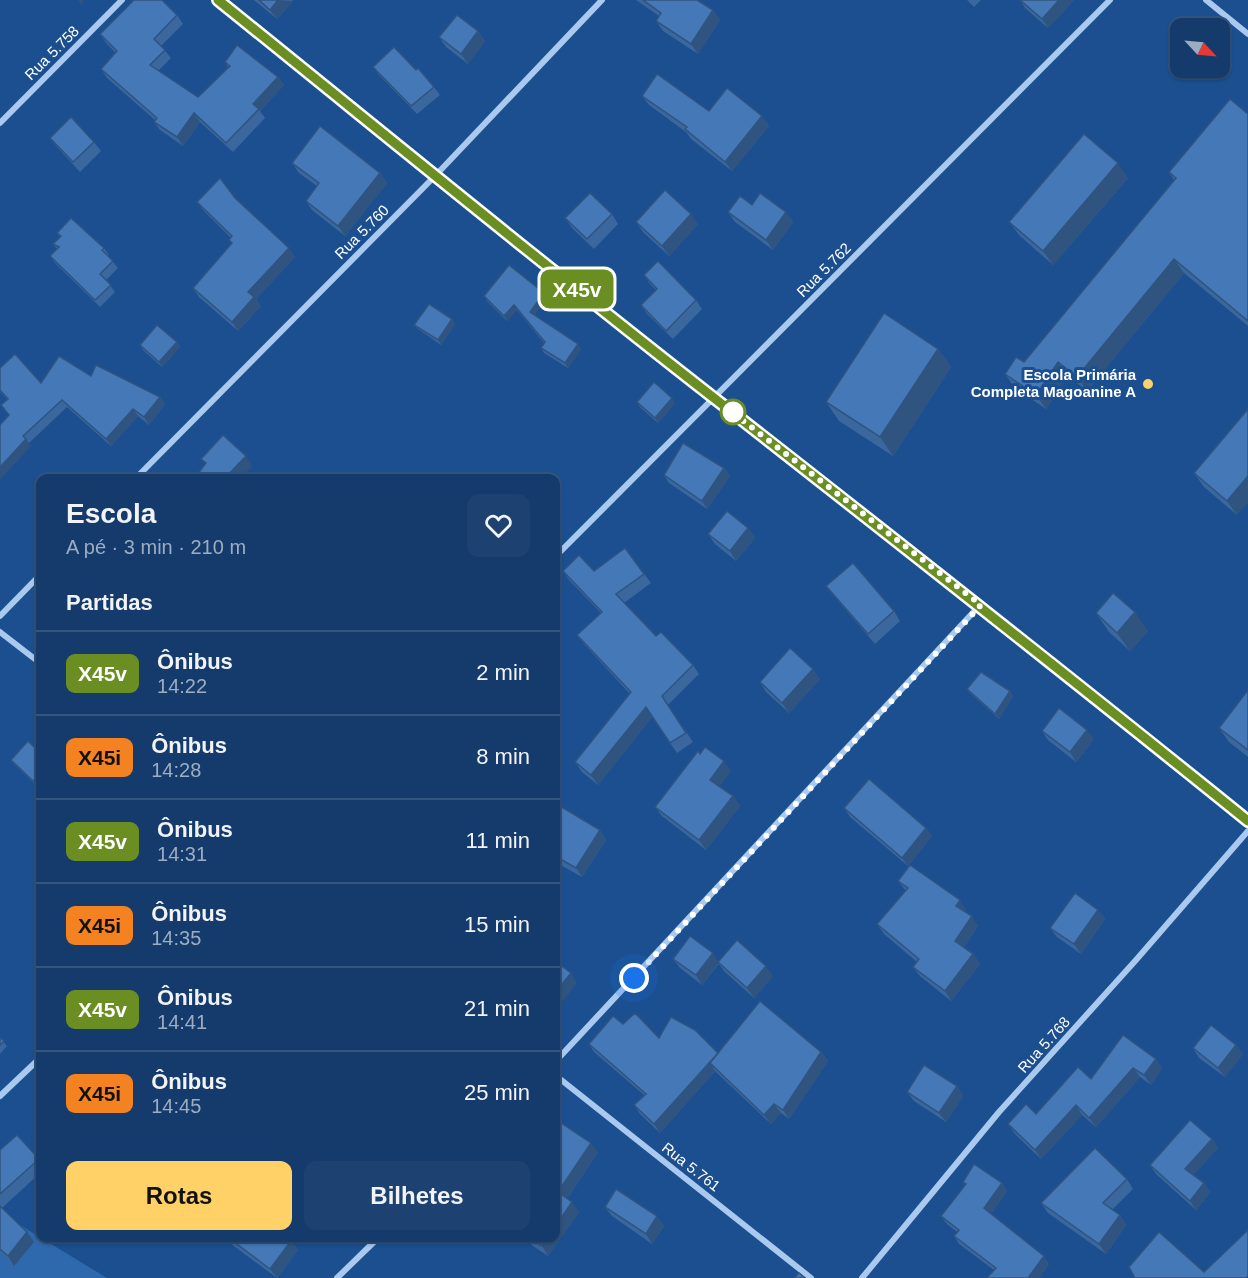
<!DOCTYPE html>
<html lang="pt">
<head>
<meta charset="utf-8">
<style>
  body { margin:0; font-family:Arial,sans-serif; background:#1d4271; color:#f1f3f6; height:100vh; display:flex; flex-direction:column; font-size:22px; white-space:nowrap }
  * { box-sizing:border-box; margin:0 }
  p { font-size:20px; color:#9dadc1 }
  .icon { flex:none; width:33px; height:33px; fill:none; stroke:currentColor; stroke-width:2; stroke-linecap:round; stroke-linejoin:round }
  .map { position:relative; flex:1; overflow:hidden }
  .sheet { position:absolute; left:36px; top:474px; width:524px; height:768px; display:flex; flex-direction:column; background:#143b6b; border-radius:12px; box-shadow:0 2px 4px #0004,0 0 0 2px #33557e }
  .sheet>* { flex:none }
  .badge { padding:0 12px; border-radius:9px; font-size:21px; line-height:39px }
  .needle { width:39px; rotate:116deg }
  .controls { position:absolute; left:1170px; top:18px; display:grid; gap:12px }
  .controls a { display:grid; place-items:center; width:60px; height:60px; border-radius:12px; background:#143b6b; box-shadow:0 2px 4px #0004,0 0 0 2px #33557e; font-size:30px }
  .you { position:absolute; width:30px; height:30px; margin:-15px; border:4px solid #fff; border-radius:50%; background:#1a73e8; box-shadow:0 0 0 9px #1a73e833 }
  .map>.badge { position:absolute; translate:-50% -50%; box-shadow:0 0 0 3px #fff }
  h2 { padding:0 30px; font-size:22px; line-height:54px }
  .round { display:grid; place-items:center; flex:none; width:63px; height:63px; border-radius:12px; background:#1d4271 }
  .headline { display:flex; align-items:center; justify-content:space-between; height:102px; padding:0 30px }
  h1 { font-size:28px; font-weight:700; line-height:45px }
  .button { display:flex; gap:12px; margin-top:auto; padding:12px 30px }
  .button a { flex:1; height:69px; border-radius:12px; background:#ffd166; color:#111; font-size:24px; font-weight:700; line-height:69px; text-align:center }
  .button a+a { background:#1d4271; color:#f1f3f6 }
  ul { padding:0; list-style:none }
  li { display:flex; align-items:center; gap:18px; height:84px; padding:0 30px; border-top:2px solid #33557e }
  li div { flex:1 }
  li b { display:block; font-size:22px }
  li em { font-style:normal }
  li .badge { min-width:66px; font-weight:700; text-align:center }
  .map>svg:first-child { display:block }
  .green { fill:#2e69ad }
  .lines { fill:none; stroke-linecap:round; stroke-linejoin:round }
  .street { stroke:#a9c9ee; stroke-width:6 }
  .wall { fill:#3a679d }
  .shaded-wall { fill:#305480 }
  .building { fill:#4478b7; stroke:#305480; stroke-width:1.5 }
  .line-casing { stroke:#fff; stroke-width:14 }
  .line { stroke:#6b8e23; stroke-width:9 }
  .walk { stroke:#fff; stroke-width:6; stroke-dasharray:0 10.8 }
  .poi-dot { fill:#ffd166; stroke:#1b4f8f; stroke-width:2 }
  .stop-dot { fill:#fff; stroke:#6b8e23; stroke-width:3 }
  .labels { text-anchor:middle; stroke-width:6; stroke-linejoin:round; paint-order:stroke }
  .street-label { font-size:15px; fill:#fff; stroke:#1b4f8f }
  .poi-label { font-size:15px; font-weight:bold; fill:#fff; stroke:#1b4f8f; text-anchor:end }
</style>
</head>
<body>
<div class="map">
<svg width="1248" height="1278" viewBox="0 0 1248 1278">
  <rect width="100%" height="100%" fill="#1b4f8f"/>
  <polygon class="green" points="0,1213 107,1278 0,1278"/>
  <g class="lines">
    <g class="street">
      <path d="M218 0C559 277 906 545 1248 821"/>
      <polyline points="1206,0 1248,34"/>
      <polyline points="0,123 122,0"/>
      <polyline points="136,478 435,176 602,0"/>
      <polyline points="555,557 1110,0"/>
      <polyline points="0,616 40,575"/>
      <polyline points="0,632 40,663"/>
      <polyline points="555,1062 980,605"/>
      <polyline points="555,1075 811,1278"/>
      <polyline points="0,1096 40,1058"/>
      <polyline points="337,1278 378,1238"/>
      <polyline points="862,1278 999,1112 1136,960 1248,831"/>
    </g>
  </g>
  <g class="wall">
    <polygon points="254,0 292,0 293,1 277,19"/>
    <polygon points="636,0 697,0 713,10 720,20 698,54 663,31 656,21 659,16"/>
    <polygon points="967,0 981,0 974,7"/>
    <polygon points="1020,0 1074,0 1048,28 1025,8"/>
    <polygon points="177,15 183,24 161,46 171,58 158,71 198,97 228,67 225,62 278,77 284,85 260,111 265,118 233,152 200,122 183,146 160,130 154,122 155,120 107,78 101,69 115,52 106,43 100,34"/>
    <polygon points="478,31 485,41 468,64 446,47 439,37"/>
    <polygon points="373,67 416,70 434,87 440,95 417,114 379,75"/>
    <polygon points="642,96 709,111 762,116 769,126 732,171 691,139 686,132 649,105"/>
    <polygon points="1248,114 1248,326 1184,273 1087,391 1068,376 1046,409 1015,388 1005,374 1024,362 1174,180 1169,172"/>
    <polygon points="50,138 94,142 101,151 80,172 57,147"/>
    <polygon points="292,163 380,173 387,183 345,236 312,210 306,201 317,186 299,173"/>
    <polygon points="1128,178 1053,265 1020,236 1009,222"/>
    <polygon points="235,198 295,257 256,299 261,306 238,331 199,297 193,288 232,244 229,240 231,238 203,210 197,202"/>
    <polygon points="752,205 786,212 793,222 773,250 735,222 728,212"/>
    <polygon points="612,214 618,224 594,249 572,228 565,218"/>
    <polygon points="636,222 698,224 669,256 643,232"/>
    <polygon points="57,233 104,248 109,255 108,256 118,268 106,280 115,292 100,307 55,263 50,256 57,249 53,244 60,237"/>
    <polygon points="644,275 696,300 702,309 673,339 647,314 641,305 656,290 650,284"/>
    <polygon points="484,296 548,298 534,315 581,349 568,368 544,353 541,348 544,343 517,310 507,321 487,301"/>
    <polygon points="452,319 455,324 441,345 418,329 414,325"/>
    <polygon points="177,342 180,347 162,367 143,350 140,345"/>
    <polygon points="938,349 951,367 893,456 839,421 826,402"/>
    <polygon points="0,368 41,383 91,376 160,397 165,404 149,425 138,416 111,446 67,407 29,443 31,446 1,405 7,399 0,392"/>
    <polygon points="637,402 675,403 658,423 640,407"/>
    <polygon points="1248,409 1237,515 1204,487 1194,473"/>
    <polygon points="724,468 730,476 707,509 669,483 664,475"/>
    <polygon points="748,528 755,538 736,561 715,544 708,534"/>
    <polygon points="625,548 651,583 624,603 656,636 693,665 699,674 668,705 693,742 677,753 652,717 598,785 582,772 575,762 630,694 584,644 577,635 601,613 569,580 563,571 594,571"/>
    <polygon points="826,586 894,611 900,621 875,644 833,595"/>
    <polygon points="1096,613 1148,631 1130,651 1109,632"/>
    <polygon points="820,679 789,713 766,692 760,682"/>
    <polygon points="967,689 1010,691 1013,696 999,719 970,693"/>
    <polygon points="1248,690 1248,757 1229,742 1219,728"/>
    <polygon points="1042,731 1094,739 1076,762 1048,740"/>
    <polygon points="40,753 40,782 37,786 15,765 11,760"/>
    <polygon points="700,754 731,771 719,786 733,796 740,806 706,850 662,816 655,807"/>
    <polygon points="555,803 600,830 606,840 582,877 555,862"/>
    <polygon points="844,808 926,828 932,836 908,866 850,817"/>
    <polygon points="898,881 966,910 965,912 978,926 964,947 973,954 980,964 951,1001 920,976 913,967 917,962 884,934 877,924 906,891"/>
    <polygon points="1098,910 1105,919 1081,954 1057,937 1050,928"/>
    <polygon points="673,959 718,962 773,976 754,998 725,972 719,964 702,985 680,968"/>
    <polygon points="623,1024 659,1038 718,1053 821,1052 828,1061 789,1119 781,1113 771,1124 715,1071 660,1133 640,1114 634,1105 644,1095 594,1052 589,1044"/>
    <polygon points="0,1038 7,1046 0,1054"/>
    <polygon points="1236,1045 1243,1054 1225,1077 1199,1058 1193,1048"/>
    <polygon points="1156,1059 1162,1068 1151,1085 1140,1077 1096,1127 1082,1115 1041,1159 1015,1134 1008,1124 1036,1114 1091,1079"/>
    <polygon points="957,1086 963,1096 946,1122 914,1101 907,1092"/>
    <polygon points="558,1121 598,1152 567,1199 579,1212 548,1256 521,1238 555,1238"/>
    <polygon points="17,1135 40,1161 40,1173 2,1208 34,1242 14,1266 0,1252 0,1150"/>
    <polygon points="1212,1139 1218,1148 1193,1175 1204,1183 1210,1192 1196,1210 1156,1174 1150,1165"/>
    <polygon points="1127,1179 1133,1189 1112,1210 1120,1215 1126,1225 1106,1254 1048,1213 1041,1203"/>
    <polygon points="963,1182 1002,1183 1007,1191 991,1214 1049,1264 1039,1278 987,1278 994,1270 959,1244 954,1236 957,1232 947,1224 941,1216 965,1185"/>
    <polygon points="605,1207 664,1226 652,1244 612,1216"/>
    <polygon points="223,1238 287,1238 291,1241 298,1250 277,1278"/>
  </g>
  <g class="shaded-wall">
    <polygon points="78,0 84,0 81,5"/>
    <polygon points="278,0 293,1 277,19 270,10"/>
    <polygon points="1059,0 1074,0 1048,28 1042,19"/>
    <polygon points="713,10 720,20 698,54 691,44"/>
    <polygon points="478,31 485,41 468,64 461,54"/>
    <polygon points="278,77 284,85 260,111 253,104"/>
    <polygon points="194,113 200,122 183,146 177,137"/>
    <polygon points="762,116 769,126 732,171 725,162"/>
    <polygon points="1118,163 1128,178 1053,265 1043,251"/>
    <polygon points="380,173 387,183 345,236 338,226"/>
    <polygon points="786,212 793,222 773,250 766,240"/>
    <polygon points="691,214 698,224 669,256 662,246"/>
    <polygon points="289,248 295,257 256,299 261,306 238,331 232,322 248,292"/>
    <polygon points="1174,259 1184,273 1087,391 1077,377"/>
    <polygon points="544,293 548,298 533,317 530,312"/>
    <polygon points="514,305 517,310 507,321 504,316"/>
    <polygon points="452,319 455,324 441,345 438,340"/>
    <polygon points="177,342 180,347 162,367 159,362"/>
    <polygon points="578,344 581,349 568,368 565,363"/>
    <polygon points="938,349 951,367 893,456 880,437"/>
    <polygon points="1058,362 1068,376 1046,409 1036,395"/>
    <polygon points="160,397 165,404 149,425 144,417"/>
    <polygon points="672,398 675,403 658,423 655,418"/>
    <polygon points="133,409 138,416 111,446 106,439"/>
    <polygon points="26,439 31,446 0,480 0,467"/>
    <polygon points="246,456 252,466 241,478 225,478"/>
    <polygon points="724,468 730,476 707,509 702,501"/>
    <polygon points="1248,476 1248,503 1237,515 1227,501"/>
    <polygon points="748,528 755,538 736,561 730,551"/>
    <polygon points="1135,612 1148,631 1130,651 1117,633"/>
    <polygon points="813,669 820,679 789,713 782,703"/>
    <polygon points="1010,691 1013,696 999,719 995,714"/>
    <polygon points="646,707 652,717 598,785 591,775"/>
    <polygon points="1087,730 1094,739 1076,762 1070,752"/>
    <polygon points="555,740 560,747 555,754"/>
    <polygon points="724,761 731,771 717,790 710,780"/>
    <polygon points="733,796 740,806 706,850 699,840"/>
    <polygon points="926,828 932,836 908,866 902,858"/>
    <polygon points="600,830 606,840 582,877 576,868"/>
    <polygon points="960,900 966,910 963,915 956,906"/>
    <polygon points="1098,910 1105,919 1081,954 1074,944"/>
    <polygon points="972,916 978,926 962,950 955,941"/>
    <polygon points="713,953 719,963 702,985 696,975"/>
    <polygon points="973,954 980,964 951,1001 945,991"/>
    <polygon points="766,966 773,976 754,998 747,988"/>
    <polygon points="571,973 577,983 555,1011 555,993"/>
    <polygon points="1236,1045 1243,1054 1225,1077 1218,1068"/>
    <polygon points="821,1052 828,1061 789,1119 783,1110"/>
    <polygon points="718,1053 710,1063 715,1071 660,1133 654,1124"/>
    <polygon points="1156,1059 1162,1068 1151,1085 1144,1075"/>
    <polygon points="1133,1068 1140,1077 1096,1127 1089,1118"/>
    <polygon points="957,1086 963,1096 946,1122 939,1113"/>
    <polygon points="774,1104 781,1113 771,1124 764,1115"/>
    <polygon points="1076,1105 1082,1115 1041,1159 1035,1150"/>
    <polygon points="1212,1139 1218,1148 1191,1178 1185,1169"/>
    <polygon points="591,1143 598,1152 565,1202 558,1192"/>
    <polygon points="1002,1183 1007,1191 990,1216 984,1208"/>
    <polygon points="1204,1183 1210,1192 1196,1210 1190,1201"/>
    <polygon points="572,1202 579,1212 548,1256 542,1246 548,1238 555,1238 555,1227"/>
    <polygon points="1120,1215 1126,1225 1106,1254 1099,1244"/>
    <polygon points="657,1216 664,1226 652,1244 646,1234"/>
    <polygon points="27,1232 34,1242 14,1266 8,1256"/>
    <polygon points="291,1241 298,1250 277,1278 270,1269"/>
    <polygon points="1044,1256 1049,1264 1039,1278 1028,1278"/>
  </g>
  <g class="building">
    <polygon points="134,0 162,0 177,15 154,39 165,50 150,65 198,97 230,66 225,62 237,45 278,77 253,104 259,109 226,143 194,113 177,137 154,122 157,118 101,69 117,51 100,34"/>
    <polygon points="259,0 278,0 270,10"/>
    <polygon points="643,0 697,0 713,10 691,44 656,21 661,13"/>
    <polygon points="1020,0 1059,0 1042,19"/>
    <polygon points="457,15 478,31 461,54 439,37"/>
    <polygon points="394,47 416,70 418,68 434,87 411,106 373,67"/>
    <polygon points="657,74 709,111 727,88 762,116 725,162 685,129 687,127 642,96"/>
    <polygon points="1230,99 1248,114 1248,321 1174,259 1077,377 1058,362 1036,395 1005,374 1016,357 1024,362 1176,178 1169,172"/>
    <polygon points="71,117 94,142 73,162 50,138"/>
    <polygon points="320,126 380,173 338,226 306,201 319,183 292,163"/>
    <polygon points="1084,134 1118,163 1043,251 1009,222"/>
    <polygon points="220,178 235,198 289,248 248,292 254,297 232,322 193,288 232,243 229,240 232,236 197,202"/>
    <polygon points="665,190 691,214 662,246 636,222"/>
    <polygon points="590,193 612,214 587,239 565,218"/>
    <polygon points="760,193 786,212 766,240 728,212 740,196 752,205"/>
    <polygon points="71,218 104,248 102,250 113,261 100,274 111,285 95,300 50,256 59,247 53,244 61,236 57,233"/>
    <polygon points="658,261 696,300 666,331 641,305 657,289 644,275"/>
    <polygon points="509,265 544,293 530,312 578,344 565,363 541,348 545,342 514,305 504,316 484,296"/>
    <polygon points="429,304 452,319 438,340 414,325"/>
    <polygon points="884,313 938,349 880,437 826,402"/>
    <polygon points="157,325 177,342 159,362 140,345"/>
    <polygon points="15,354 41,383 59,356 91,376 96,365 160,397 144,417 133,409 106,439 62,400 23,436 26,439 0,467 0,425 9,415 1,405 8,399 0,390 0,368"/>
    <polygon points="654,382 672,398 655,418 637,402"/>
    <polygon points="1248,409 1248,476 1227,501 1194,473"/>
    <polygon points="223,435 246,456 225,478 195,478 206,463 201,459"/>
    <polygon points="683,443 724,468 702,501 664,475"/>
    <polygon points="727,511 748,528 730,551 708,534"/>
    <polygon points="625,548 644,574 616,594 656,636 661,632 693,665 662,696 686,733 670,743 646,707 591,775 575,762 631,692 577,635 602,612 563,571 579,555 594,571"/>
    <polygon points="853,563 894,611 868,634 826,586"/>
    <polygon points="1113,593 1135,612 1117,633 1096,613"/>
    <polygon points="790,648 813,669 782,703 760,682"/>
    <polygon points="981,672 1010,691 995,714 967,689"/>
    <polygon points="1248,690 1248,750 1219,728"/>
    <polygon points="1059,708 1087,730 1070,752 1042,731"/>
    <polygon points="28,741 40,753 40,774 33,781 11,760"/>
    <polygon points="705,747 724,761 710,780 733,796 699,840 655,807 698,751 700,754"/>
    <polygon points="869,779 926,828 902,858 844,808"/>
    <polygon points="555,803 600,830 576,868 555,856"/>
    <polygon points="910,865 960,900 956,906 972,916 955,941 973,954 945,991 913,967 919,959 877,924 908,888 898,881"/>
    <polygon points="1075,893 1098,910 1074,944 1050,928"/>
    <polygon points="690,936 713,953 696,975 673,959"/>
    <polygon points="737,940 766,966 747,988 718,962"/>
    <polygon points="555,961 571,973 555,993"/>
    <polygon points="760,1001 821,1052 783,1110 774,1104 764,1115 710,1063"/>
    <polygon points="635,1013 659,1038 671,1017 695,1030 718,1053 654,1124 634,1105 646,1094 589,1044 613,1016 623,1024"/>
    <polygon points="1211,1025 1236,1045 1218,1068 1193,1048"/>
    <polygon points="1123,1035 1156,1059 1144,1075 1133,1068 1089,1118 1076,1105 1035,1150 1008,1124 1026,1104 1036,1114 1078,1067 1091,1079"/>
    <polygon points="0,1038 4,1041 0,1045"/>
    <polygon points="924,1065 957,1086 939,1113 907,1092"/>
    <polygon points="1190,1120 1212,1139 1185,1169 1204,1183 1190,1201 1150,1165"/>
    <polygon points="558,1121 591,1143 558,1192 572,1202 555,1227 555,1125"/>
    <polygon points="17,1135 39,1159 0,1194 0,1150"/>
    <polygon points="1095,1148 1127,1179 1103,1203 1120,1215 1099,1244 1041,1203"/>
    <polygon points="974,1164 1002,1183 984,1208 1044,1256 1028,1278 987,1278 996,1268 954,1236 959,1230 941,1216 966,1184 963,1182"/>
    <polygon points="616,1189 657,1216 646,1234 605,1207"/>
    <polygon points="0,1206 27,1232 8,1256 0,1249"/>
    <polygon points="1248,1230 1248,1276 1246,1278 1135,1278 1129,1267 1159,1232 1204,1272"/>
    <polygon points="229,1238 287,1238 291,1241 270,1269"/>
    <polygon points="529,1238 548,1238 542,1246"/>
    <polygon points="799,1273 805,1278 794,1278"/>
  </g>
  <g class="lines">
    <defs>
      <path id="line" d="M218 0C383 133 547 268 714 398 893 538 1071 678 1248 821"/>
    </defs>
    <use href="#line" class="line-casing"/>
    <use href="#line" class="line"/>
    <polyline class="walk" points="634,978 981,605 728,409 733,412"/>
  </g>
  <circle class="poi-dot" cx="1148" cy="384" r="6"/>
  <circle class="stop-dot" cx="733" cy="412" r="12"/>
  <g class="labels">
    <g class="street-label">
      <text transform="translate(52 53) rotate(-45)" y="5">Rua 5.758</text>
      <text transform="translate(362 232) rotate(-45)" y="5">Rua 5.760</text>
      <text transform="translate(824 270) rotate(-45)" y="5">Rua 5.762</text>
      <text transform="translate(1044 1045) rotate(-48)" y="5">Rua 5.768</text>
      <text transform="translate(691 1167) rotate(38)" y="5">Rua 5.761</text>
    </g>
    <g class="poi-label">
      <text x="1136" y="380">Escola Primária<tspan x="1136" dy="17">Completa Magoanine A</tspan></text>
    </g>
  </g>
</svg>
<div class="controls">
<a><svg class="needle" viewBox="-14 -14 28 28"><path d="M0-13l5 13h-10z" fill="#e53935"/><path d="M0 13l5-13h-10z" fill="#9dadc1"/></svg></a>
</div>
<div class="you" style="left:634px;top:978px"></div>
<b class="badge" style="left:577px;top:289px;background:#6b8e23;color:#fff">X45v</b>
<section class="sheet">
<div class="headline"><div><h1>Escola</h1><p>A pé · 3 min · 210 m</p></div><a class="round"><svg class="icon" aria-label="heart" viewBox="0 0 24 24"><path d="M12 20l-8-8c-3-5 5-10 8-4 3-6 11-1 8 4z"/></svg></a></div>
<h2>Partidas</h2>
<ul>
<li><span class="badge" style="background:#6b8e23;color:#fff">X45v</span><div><b>Ônibus</b><p>14:22</p></div><em>2 min</em></li>
<li><span class="badge" style="background:#f58220;color:#111">X45i</span><div><b>Ônibus</b><p>14:28</p></div><em>8 min</em></li>
<li><span class="badge" style="background:#6b8e23;color:#fff">X45v</span><div><b>Ônibus</b><p>14:31</p></div><em>11 min</em></li>
<li><span class="badge" style="background:#f58220;color:#111">X45i</span><div><b>Ônibus</b><p>14:35</p></div><em>15 min</em></li>
<li><span class="badge" style="background:#6b8e23;color:#fff">X45v</span><div><b>Ônibus</b><p>14:41</p></div><em>21 min</em></li>
<li><span class="badge" style="background:#f58220;color:#111">X45i</span><div><b>Ônibus</b><p>14:45</p></div><em>25 min</em></li>
</ul>
<div class="button"><a>Rotas</a><a>Bilhetes</a></div>
</section>
</div>
</body>
</html>
